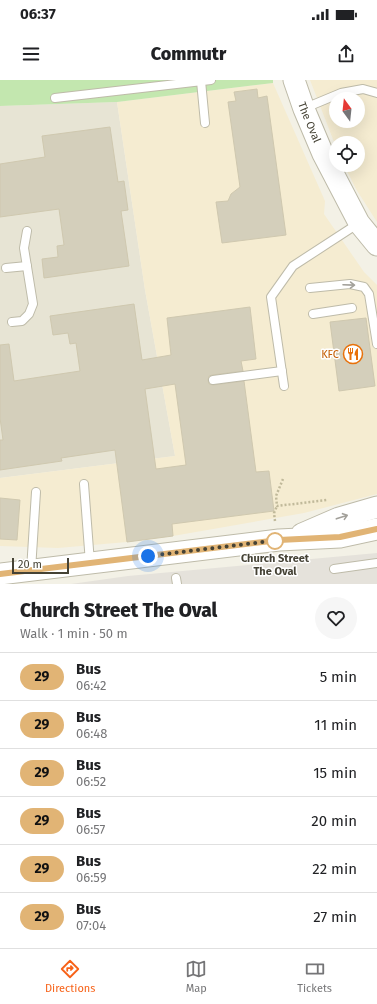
<!DOCTYPE html>
<html lang="en">
<head>
<meta charset="utf-8">
<style>
  body { margin:0; font-family:"Fira Sans",sans-serif; background:#f6f6f6; color:#202124; height:100vh; display:flex; flex-direction:column; font-size:15px; white-space:nowrap }
  * { box-sizing:border-box; margin:0 }
  p { font-size:13px; color:#757577 }
  .icon { flex:none; width:22px; height:22px; fill:none; stroke:currentColor; stroke-width:2; stroke-linecap:round; stroke-linejoin:round }
  .map { position:relative; height:504px; overflow:hidden }
  .panel { display:flex; flex-direction:column; background:#fff; flex:1 }
  .panel>* { flex:none }
  .badge { padding:0 8px; border-radius:13px; font-size:14px; line-height:26px }
  .needle { width:26px; rotate:345deg }
  .buttons { position:absolute; left:329px; top:12px; display:grid; gap:8px }
  .buttons a { display:grid; place-items:center; width:36px; height:36px; border-radius:50%; background:#fff; box-shadow:0 4px 16px #0002; font-size:20px }
  .scale { position:absolute; left:12px; bottom:10px; width:57px; box-sizing:border-box; padding-left:4px; border:2px solid #454235; border-top:0; font-size:11px; line-height:14px; white-space:nowrap; color:#454235; -webkit-text-stroke:3px #fff; paint-order:stroke }
  .you { position:absolute; width:20px; height:20px; margin:-10px; border:3px solid #fff; border-radius:50%; background:#1a73e8; box-shadow:0 0 0 6px #1a73e833 }
  .map>.badge { position:absolute; translate:-50% -50%; box-shadow:0 0 0 2px #fff }
  .round { display:grid; place-items:center; flex:none; width:42px; height:42px; border-radius:21px; background:#f6f6f6 }
  .headline { display:flex; align-items:center; justify-content:space-between; height:68px; padding:0 20px }
  h1 { font-size:19px; font-weight:800; line-height:30px }
  ul { padding:0; list-style:none }
  li { display:flex; align-items:center; gap:12px; height:48px; padding:0 20px; border-top:1px solid #e0e0e0 }
  li div { flex:1 }
  li b { display:block; font-size:15px }
  li em { font-style:normal }
  li .badge { min-width:44px; font-weight:700; text-align:center }
  .status { display:flex; justify-content:space-between; align-items:center; height:28px; padding:0 20px; background:#fff; direction:ltr }
  .status svg { height:11px; fill:currentColor }
  header { display:flex; justify-content:space-between; align-items:center; height:52px; padding:0 20px; background:#fff; font-size:18px; font-weight:800 }
  .dock { display:flex; justify-content:space-around; align-items:center; height:56px; border-top:1px solid #e0e0e0; background:#fff; font-size:11px; color:#757577 }
  .dock a { display:grid; justify-items:center; gap:2px }
  .dock .selected { color:#f76218 }
  .map>svg:first-child { display:block }
  .residential { fill:#e7e4d4 }
  .commercial { fill:#f5ecd1; fill-rule:evenodd }
  .industrial { fill:#e5e2db }
  .green { fill:#c3e7af }
  .building { fill:#d4cfbb; stroke:#cfc8af; fill-rule:evenodd }
  .lines { fill:none; stroke-linecap:round; stroke-linejoin:round }
  .service-casing { stroke:#bebba9; stroke-width:10 }
  .tertiary-casing { stroke:#bebba9; stroke-width:23 }
  .path { stroke:#c0b99a; stroke-width:2.5; stroke-dasharray:2 2; stroke-linecap:butt }
  .service { stroke:#fff; stroke-width:8 }
  .tertiary { stroke:#fff; stroke-width:21 }
  .oneway { stroke:#a2a09a }
  .line-casing { stroke:#fff; stroke-width:9 }
  .line { stroke:#e1b475; stroke-width:6 }
  .walk { stroke:#454235; stroke-width:4; stroke-dasharray:0 7.2 }
  .stop-dot { fill:#fff; stroke:#e1b475; stroke-width:2 }
  .labels { text-anchor:middle; stroke-width:3; stroke-linejoin:round; paint-order:stroke }
  .street-label { font-size:11px; fill:#454235; stroke:#fff }
  .food-label { font-size:11px; fill:#c56008; stroke:#fff; text-anchor:end }
  .stop-label { font-size:11px; font-weight:bold; fill:#454235; stroke:#fff }
</style>
</head>
<body>
<div class="status"><b>06:37</b><svg viewBox="0 0 49 12"><path d="M0 12V9h3v3zM5 12V6h3v6zM10 12V3h3v9zM15 12V0h3v12zM26 1h20v11H26zM47 4h2v5h-2z"/></svg></div>
<header><svg class="icon" aria-label="menu" viewBox="0 0 24 24"><path d="M4 6h16M4 12h16M4 18h16"/></svg>Commutr<svg class="icon" aria-label="share" viewBox="0 0 24 24"><path d="M12 15V3M7 8l5-5 5 5M5 13v7h14v-7"/></svg></header>
<div class="map">
<svg width="377" height="504" viewBox="0 0 377 504">
  <rect width="100%" height="100%" fill="#f3f1e6"/>
  <polygon class="residential" points="117,22 145,210 175,376 0,398 0,26"/>
  <g class="commercial">
    <path d="M310 0H377V142L356 109 344 85H358V63H336V67ZM336 19H358V41H336Z"/>
    <polygon points="273,3 325,121 324,134 364,192 377,205 377,414 304,433 173,456 127,462 58,468 0,466 0,398 175,376 145,210 117,22"/>
  </g>
  <polygon class="industrial" points="377,473 377,504 71,504 128,496"/>
  <polygon class="green" points="0,0 273,0 273,3 117,22 0,26"/>
  <g class="building">
    <polygon points="257,9 258,18 267,16 286,155 222,163 216,122 228,121 231,114 240,107 228,22 236,21 234,12"/>
    <polygon points="110,47 118,102 124,101 128,130 121,131 129,186 44,198 42,179 58,177 57,166 64,165 59,129 0,137 0,84 45,77 42,56"/>
    <path d="M134 224 142 280 171 275 167 238 250 227 256 279 241 281 243 291 212 295 209 296 208 300 209 304 213 305 244 301 256 392 269 391 274 431 172 444 173 456 127 462 115 370 61 378 62 381 0 390V360H3L0 338V265L9 264 14 301 80 291 76 263 70 264 68 253 53 255 50 236ZM175 304 186 385 156 389 145 309Z"/>
    <polygon points="366,238 375,306 339,311 330,242"/>
    <polygon points="0,418 20,420 17,460 0,459"/>
  </g>
  <g class="lines">
    <defs>
      <g id="service">
        <polyline points="201,1 205,43"/>
        <polyline points="55,18 211,0"/>
        <polyline points="305,28 341,13 363,9 377,13"/>
        <polyline points="6,188 27,186"/>
        <polyline points="310,208 350,204 364,207 369,214 377,264"/>
        <polyline points="313,234 352,228"/>
        <polyline points="12,242 22,241 29,234 33,224 24,168 27,151"/>
        <polyline points="213,300 282,291"/>
        <polyline points="284,306 271,217 293,186 359,143"/>
        <polyline points="84,404 90,483"/>
        <polyline points="334,489 377,483"/>
        <polyline points="31,490 36,412"/>
        <polyline points="176,498 177,504"/>
      </g>
      <g id="tertiary">
        <path id="s1" d="M294 0 304 29 323 74 359 143 377 165"/>
        <polyline points="302,454 339,438 377,427"/>
        <polyline points="0,494 279,460 340,457 377,449"/>
      </g>
    </defs>
    <use href="#service" class="service-casing"/>
    <use href="#tertiary" class="tertiary-casing"/>
    <g class="path">
      <polyline points="283,399 276,416 277,426 327,420"/>
      <polyline points="275,441 274,433 277,426"/>
    </g>
    <use href="#service" class="service"/>
    <use href="#tertiary" class="tertiary"/>
  </g>
  <defs><path id="oneway-shaft" d="M-6 0H5M1.5-3L5.5 0L1.5 3" fill="none" stroke-width="1.6" stroke-linecap="round" stroke-linejoin="round"/></defs>
  <g class="oneway">
    <use href="#oneway-shaft" transform="translate(349 205) rotate(2)"/>
    <use href="#oneway-shaft" transform="translate(342 437) rotate(-18)"/>
  </g>
  <g class="lines">
    <defs>
      <polyline id="line" points="0,494 279,460 340,457 377,449"/>
    </defs>
    <use href="#line" class="line-casing"/>
    <use href="#line" class="line"/>
    <polyline class="walk" points="148,476 279,460 275,461"/>
  </g>
  <defs>
    <symbol id="restaurant-ring" viewBox="-11 -11 22 22"><circle r="9.5" fill="#fff" stroke="#e8710a" stroke-width="1.5"/><path d="M-5-6h1v4h1v-4h1v4h1v-4h1v5L-1.5 .5V6h-2V.5L-5-1ZM5-6V6H3V1.5H1.5Q1.5-4 5-6Z" fill="#e8710a"/></symbol>
  </defs>
  <g fill-rule="evenodd">
    <use href="#restaurant-ring" x="342" y="263" width="22" height="22"/>
  </g>
  <circle class="stop-dot" cx="275" cy="461" r="8"/>
  <g class="labels">
    <g class="street-label">
      <text dy="4" stroke="none"><textPath href="#s1" startOffset="45">The Oval</textPath></text>
    </g>
    <g class="food-label">
      <text x="339" y="278">KFC</text>
    </g>
    <g class="stop-label">
      <text x="275" y="482">Church Street<tspan x="275" dy="13">The Oval</tspan></text>
    </g>
  </g>
</svg>
<div class="buttons">
<a><svg class="needle" viewBox="-14 -14 28 28"><path d="M0-13l5 13h-10z" fill="#e53935"/><path d="M0 13l5-13h-10z" fill="#757577"/></svg></a>
<a><svg class="icon" aria-label="locate" viewBox="0 0 24 24"><circle cx="12" cy="12" r="6"/><path d="M12 2v4M12 18v4M2 12h4M18 12h4"/></svg></a>
</div>
<div class="scale">20 m</div>
<div class="you" style="left:148px;top:476px"></div>
</div>
<section class="panel">
<div class="headline"><div><h1>Church Street The Oval</h1><p>Walk · 1 min · 50 m</p></div><a class="round"><svg class="icon" aria-label="heart" viewBox="0 0 24 24"><path d="M12 20l-8-8c-3-5 5-10 8-4 3-6 11-1 8 4z"/></svg></a></div>
<ul>
<li><span class="badge" style="background:#e1b475;color:#111">29</span><div><b>Bus</b><p>06:42</p></div><em>5 min</em></li>
<li><span class="badge" style="background:#e1b475;color:#111">29</span><div><b>Bus</b><p>06:48</p></div><em>11 min</em></li>
<li><span class="badge" style="background:#e1b475;color:#111">29</span><div><b>Bus</b><p>06:52</p></div><em>15 min</em></li>
<li><span class="badge" style="background:#e1b475;color:#111">29</span><div><b>Bus</b><p>06:57</p></div><em>20 min</em></li>
<li><span class="badge" style="background:#e1b475;color:#111">29</span><div><b>Bus</b><p>06:59</p></div><em>22 min</em></li>
<li><span class="badge" style="background:#e1b475;color:#111">29</span><div><b>Bus</b><p>07:04</p></div><em>27 min</em></li>
</ul>
</section>
<nav class="dock">
<a class="selected"><svg class="icon" aria-label="directions" viewBox="0 0 24 24"><path d="M12 3l9 9-9 9-9-9zM9 14v-3h6M13 9l2 2-2 2"/></svg>Directions</a>
<a><svg class="icon" aria-label="map" viewBox="0 0 24 24"><path d="M3 6l6-2 6 2 6-2v14l-6 2-6-2-6 2zM9 4v14M15 6v14"/></svg>Map</a>
<a><svg class="icon" aria-label="tickets" viewBox="0 0 24 24"><path d="M3 7h18v10H3zM15 7v10"/></svg>Tickets</a>
</nav>
</body>
</html>
